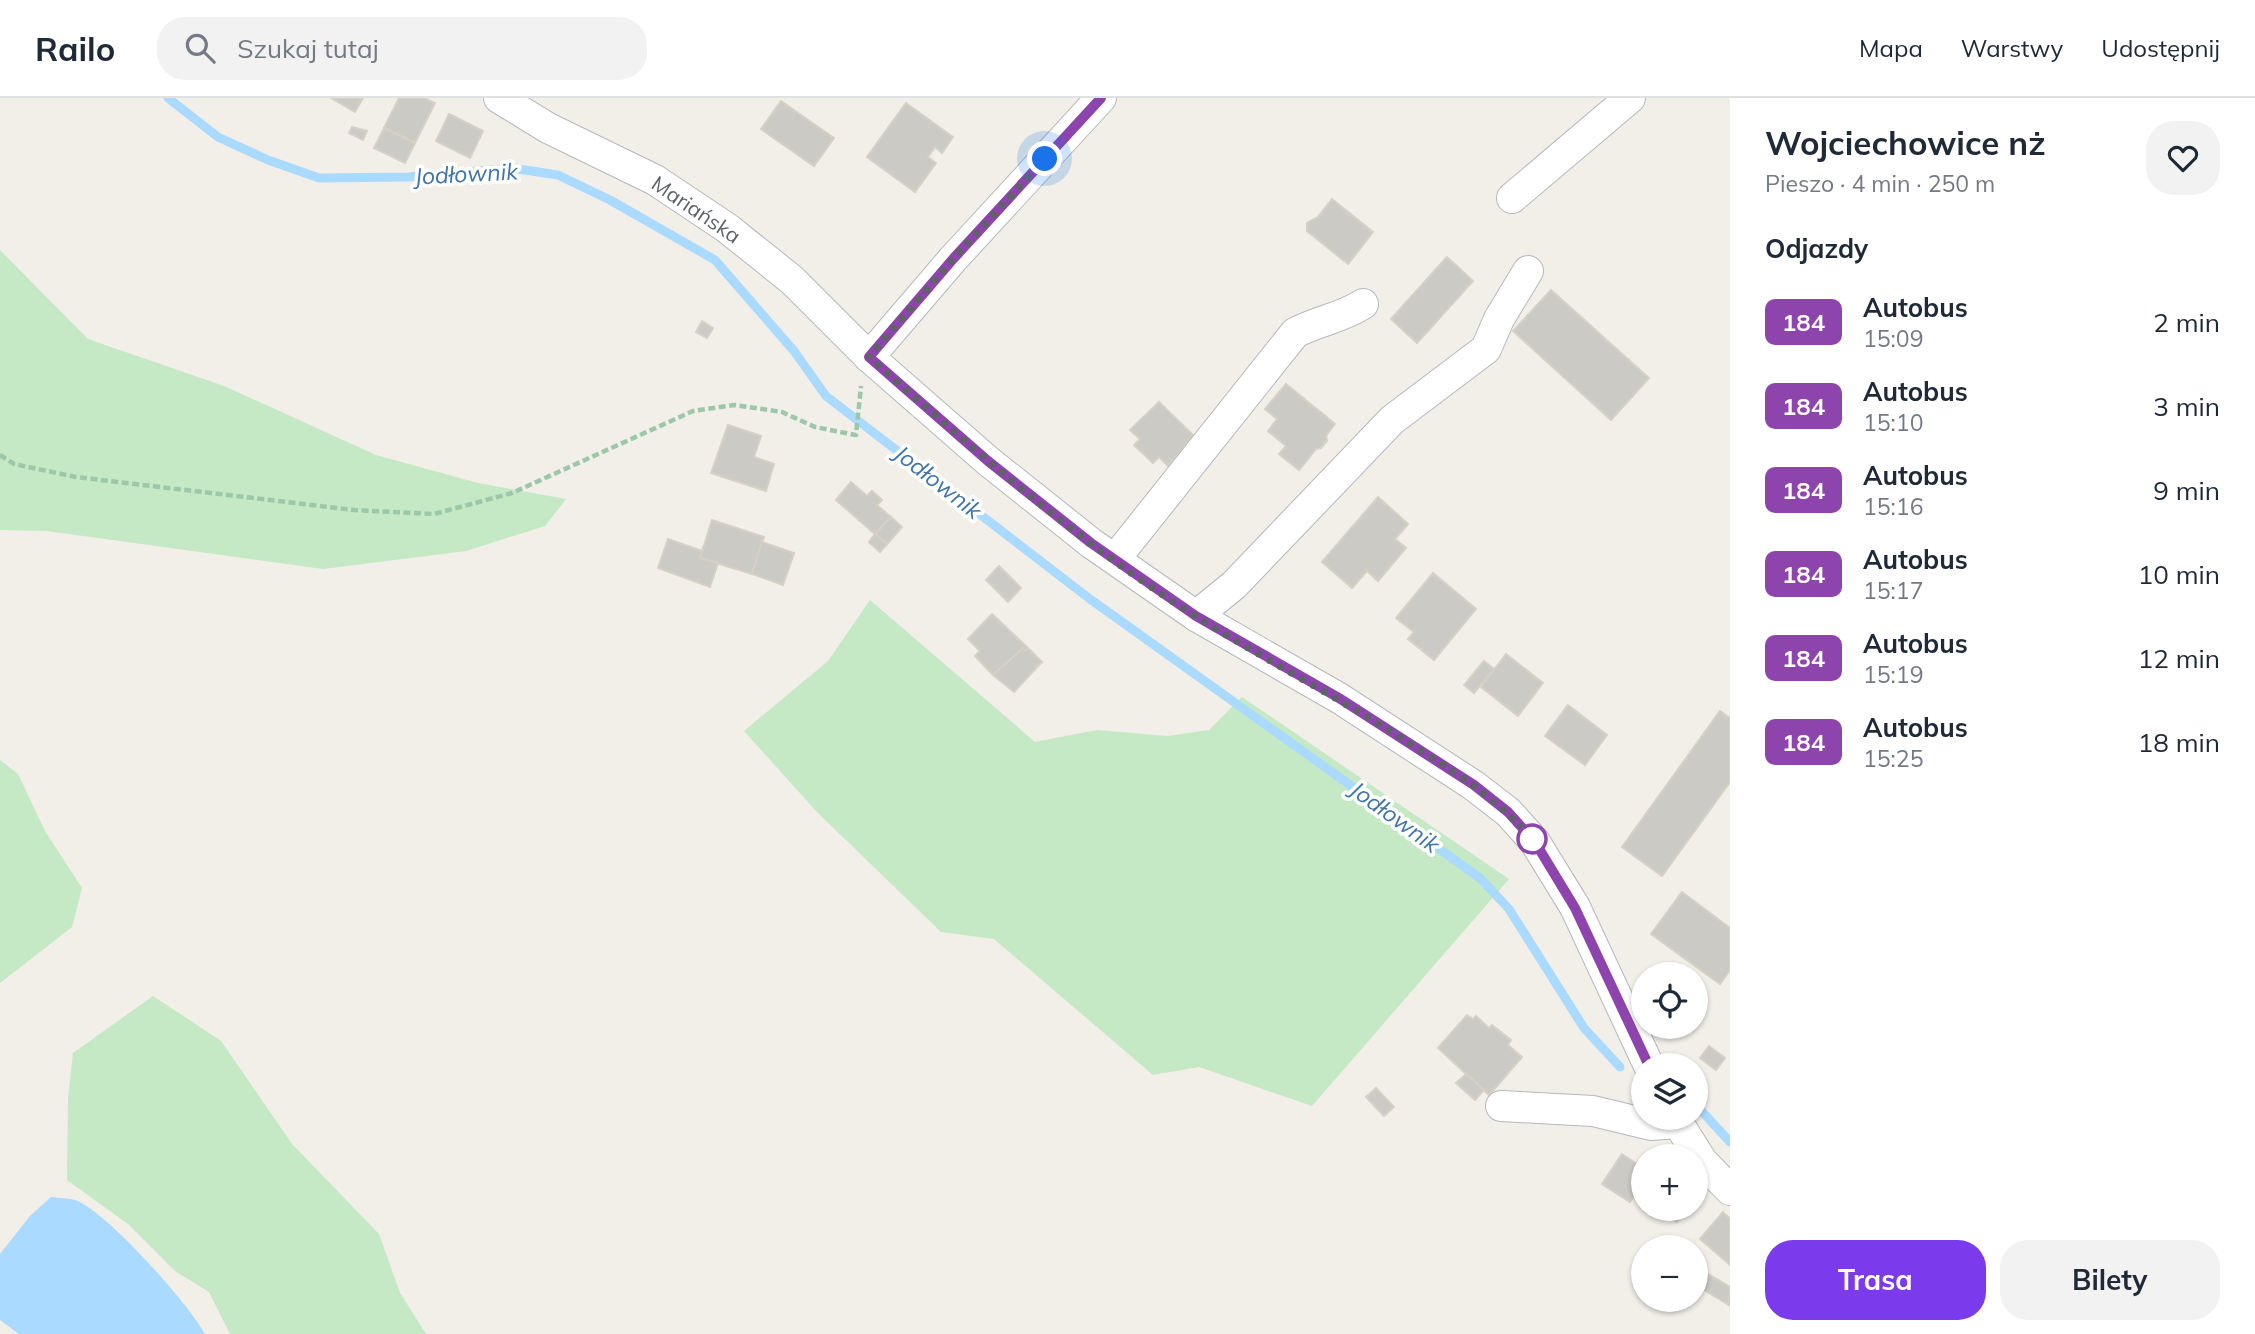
<!DOCTYPE html>
<html lang="pl">
<head>
<meta charset="utf-8">
<style>
  body { margin:0; font-family:Mulish,sans-serif; background:#f2f2f3; color:#1f2937; height:100vh; display:flex; flex-direction:column; font-size:26px; white-space:nowrap }
  * { box-sizing:border-box; margin:0 }
  p { font-size:23px; color:#747a83 }
  .icon { flex:none; width:38px; height:38px; fill:none; stroke:currentColor; stroke-width:2; stroke-linecap:round; stroke-linejoin:round }
  .map { position:relative; flex:1; overflow:hidden }
  .drawer { display:flex; flex-direction:column; background:#fff; width:525px }
  .drawer>* { flex:none }
  .badge { padding:0 14px; border-radius:10px; font-size:24px; line-height:46px }
  .buttons { position:absolute; left:1631px; top:864px; display:grid; gap:14px }
  .buttons a { display:grid; place-items:center; width:77px; height:77px; border-radius:50%; background:#fff; box-shadow:0 2px 5px #0004; font-size:35px }
  .you { position:absolute; width:35px; height:35px; margin:-18px; border:5px solid #fff; border-radius:50%; background:#1a73e8; box-shadow:0 0 0 10px #1a73e833 }
  .map>.badge { position:absolute; translate:-50% -50%; box-shadow:0 0 0 4px #fff }
  h2 { padding:0 35px; font-size:26px; line-height:63px }
  .round { display:grid; place-items:center; flex:none; width:74px; height:74px; border-radius:28px; background:#f2f2f3 }
  .summary { display:flex; align-items:center; justify-content:space-between; height:119px; padding:0 35px }
  h1 { font-size:33px; font-weight:700; line-height:52px }
  .button { display:flex; gap:14px; margin-top:auto; padding:14px 35px }
  .button a { flex:1; height:80px; border-radius:28px; background:#7c3aed; color:#fff; font-size:28px; font-weight:700; line-height:80px; text-align:center }
  .button a+a { background:#f2f2f3; color:#1f2937 }
  ul { padding:0; list-style:none }
  li { display:flex; align-items:center; gap:21px; height:84px; padding:0 35px }
  li div { flex:1 }
  li b { display:block; font-size:26px }
  li em { font-style:normal }
  li .badge { min-width:77px; font-weight:700; text-align:center }
  header { display:flex; align-items:center; gap:42px; box-sizing:border-box; height:98px; padding:0 35px; background:#fff; border-bottom:2px solid #e0e1e3 }
  header strong { font-size:33px }
  nav { display:flex; gap:38px; margin-inline-start:auto; font-size:24px }
  .search { width:490px; height:63px; background:#f2f2f3; display:flex; align-items:center; gap:18px; box-sizing:border-box; padding:0 24px; border-radius:28px; color:#747a83; font-size:26px }
  main { display:flex; flex:1; min-height:0 }
  .map>svg:first-child { display:block }
  .green { fill:#c5e8c5 }
  .water { fill:#aadaff }
  .lines { fill:none; stroke-linecap:round; stroke-linejoin:round }
  .stream { stroke:#aadaff; stroke-width:9 }
  .building { fill:#cccac5; stroke:#d6d1c6; stroke-width:2 }
  .minor-casing { stroke:#b5b8bc; stroke-width:32 }
  .path { stroke:#9cc7a9; stroke-width:4.5; stroke-dasharray:7 3.5; stroke-linecap:butt }
  .minor { stroke:#fff; stroke-width:30 }
  .line-casing { stroke:#fff; stroke-width:16 }
  .line { stroke:#8e44ad; stroke-width:10 }
  .walk { stroke:#5f6368; stroke-width:7; stroke-dasharray:0 12.6 }
  .stop-dot { fill:#fff; stroke:#8e44ad; stroke-width:3.5 }
  .labels { text-anchor:middle; stroke-width:7; stroke-linejoin:round; paint-order:stroke }
  .street-label { font-size:21px; fill:#5f6368; stroke:#fff }
  .water-label { font-size:23px; font-style:italic; fill:#4174aa; stroke:#fff }
</style>
</head>
<body>
<header>
<strong>Railo</strong>
<div class="search"><svg class="icon" aria-label="search" viewBox="0 0 24 24"><circle cx="10" cy="10" r="6"/><path d="M15 15l6 6"/></svg>Szukaj tutaj</div>
<nav><a>Mapa</a><a>Warstwy</a><a>Udostępnij</a></nav>
</header>
<main>
<div class="map">
<svg width="1730" height="1236" viewBox="0 0 1730 1236">
  <rect width="100%" height="100%" fill="#f1efe8"/>
  <g class="green">
    <polygon points="0,152 88,241 224,288 376,357 478,385 566,401 545,428 466,453 323,471 47,433 0,432"/>
    <polygon points="870,502 1035,644 1097,632 1168,638 1209,632 1242,599 1509,781 1312,1008 1199,969 1153,977 994,841 941,834 817,714 744,633 828,563"/>
    <polygon points="0,662 18,676 45,733 82,790 72,829 0,885"/>
    <polygon points="153,898 221,943 292,1046 379,1136 400,1195 426,1236 230,1236 209,1194 175,1173 128,1126 67,1082 68,1000 73,955"/>
  </g>
  <path class="water" d="M51 1099C59 1100 70 1100 78 1103 111 1119 187 1204 205 1236H19L0 1222V1156L30 1118Z"/>
  <g class="lines">
    <g class="stream">
      <polyline points="168,0 218,39 268,62 319,80 408,79 512,70 558,77 610,102 715,162 794,253 826,298 1090,501 1480,780 1509,811 1584,930 1620,969"/>
      <polyline points="1696,1007 1730,1044"/>
    </g>
  </g>
  <g class="building">
    <polygon points="331,0 363,0 355,14"/>
    <polygon points="399,0 424,0 435,5 415,45 384,30"/>
    <polygon points="781,3 834,40 814,68 761,31"/>
    <polygon points="906,5 953,39 942,55 935,49 928,59 936,65 915,94 867,59"/>
    <polygon points="449,16 483,33 470,60 436,43"/>
    <polygon points="352,29 367,33 363,42 349,35"/>
    <polygon points="384,30 415,45 405,65 374,50"/>
    <polygon points="1332,101 1373,134 1348,166 1307,133 1307,125 1318,119"/>
    <polygon points="1447,159 1473,183 1417,245 1391,221"/>
    <polygon points="1551,192 1649,280 1611,322 1513,233"/>
    <polygon points="702,223 713,230 707,240 696,234"/>
    <polygon points="1286,286 1335,326 1326,338 1327,343 1321,350 1316,351 1299,372 1279,356 1286,348 1268,333 1277,321 1265,311"/>
    <polygon points="1159,304 1193,337 1168,368 1159,359 1153,365 1134,347 1140,341 1130,332"/>
    <polygon points="728,327 761,338 754,359 774,366 766,393 711,375"/>
    <polygon points="851,384 867,398 872,393 882,402 877,407 891,419 875,436 836,402"/>
    <polygon points="1378,399 1408,426 1395,441 1406,450 1378,483 1367,473 1352,490 1322,464"/>
    <polygon points="891,419 902,429 887,446 875,436"/>
    <polygon points="712,422 764,439 752,476 700,460"/>
    <polygon points="875,436 887,446 880,454 869,444"/>
    <polygon points="668,441 702,453 700,460 718,465 710,489 658,470"/>
    <polygon points="762,444 794,455 783,487 752,476"/>
    <polygon points="999,468 1021,490 1008,504 986,482"/>
    <polygon points="1433,475 1476,511 1434,562 1408,541 1414,534 1396,520"/>
    <polygon points="992,516 1028,550 1025,553 1023,550 993,577 975,558 980,553 968,541"/>
    <polygon points="1023,550 1025,553 1028,550 1042,564 1014,594 993,577"/>
    <polygon points="1506,556 1543,585 1518,618 1481,589"/>
    <polygon points="1484,563 1494,571 1474,595 1464,587"/>
    <polygon points="1568,607 1607,637 1585,667 1545,638"/>
    <polygon points="1720,613 1730,620 1730,684 1662,778 1622,749"/>
    <polygon points="1682,794 1730,830 1730,872 1720,886 1651,836"/>
    <polygon points="1467,917 1473,921 1476,918 1489,930 1492,927 1511,942 1508,947 1522,959 1489,997 1438,950"/>
    <polygon points="1709,948 1725,960 1716,972 1700,960"/>
    <polygon points="1466,976 1484,992 1475,1002 1456,985"/>
    <polygon points="1376,990 1394,1009 1384,1018 1366,999"/>
    <polygon points="1622,1056 1643,1070 1643,1084 1630,1104 1602,1086"/>
    <polygon points="1658,1111 1685,1111 1677,1124"/>
    <polygon points="1723,1114 1730,1121 1730,1167 1700,1141"/>
    <polygon points="1696,1169 1730,1189 1729,1207 1696,1187"/>
  </g>
  <g class="lines">
    <defs>
      <g id="minor">
        <polyline points="499,0 548,30 655,82 727,130 792,182 869,259 988,363 1091,445 1196,518 1339,600 1473,687 1508,714 1535,744 1575,809 1649,968"/>
        <polyline points="1512,100 1630,0"/>
        <polyline points="869,259 953,161 1101,0"/>
        <path d="M1115 461 1295 235C1317 223 1342 220 1363 206"/>
        <polyline points="1196,518 1234,487 1392,322 1486,251 1499,221 1528,173"/>
        <polyline points="1501,1008 1593,1013 1651,1027 1678,1025"/>
        <polyline points="1675,1020 1702,1063 1730,1092"/>
      </g>
    </defs>
    <use href="#minor" class="minor-casing"/>
    <polyline class="path" points="0,357 14,366 76,379 354,412 434,416 512,395 693,313 734,307 782,314 815,329 856,337 861,288"/>
    <use href="#minor" class="minor"/>
  </g>
  <g class="lines">
    <defs>
      <polyline id="line" points="1101,0 953,161 869,259 988,363 1091,445 1196,518 1339,600 1474,687 1508,714 1535,744 1575,810 1649,968"/>
    </defs>
    <use href="#line" class="line-casing"/>
    <use href="#line" class="line"/>
    <path class="walk" d="M1045 61 953 161 869 259C973 350 1078 445 1197 519 1267 563 1341 601 1411 646 1459 677 1497 700 1535 744L1532 741"/>
  </g>
  <circle class="stop-dot" cx="1532" cy="741" r="14"/>
  <g class="labels">
    <g class="street-label">
      <text transform="translate(696 112) rotate(34)" y="7">Mariańska</text>
    </g>
    <g class="water-label">
      <text transform="translate(466 76) rotate(-3)" y="8">Jodłownik</text>
      <text transform="translate(938 384) rotate(38)" y="8">Jodłownik</text>
      <text transform="translate(1395 719) rotate(36)" y="8">Jodłownik</text>
    </g>
  </g>
</svg>
<div class="buttons">
<a><svg class="icon" aria-label="locate" viewBox="0 0 24 24"><circle cx="12" cy="12" r="6"/><path d="M12 2v4M12 18v4M2 12h4M18 12h4"/></svg></a>
<a><svg class="icon" aria-label="layers" viewBox="0 0 24 24"><path d="M12 4l9 5-9 5-9-5zM3 14l9 5 9-5"/></svg></a>
<a>+</a>
<a>−</a>
</div>
<div class="you" style="left:1045px;top:61px"></div>
</div>
<section class="drawer">
<div class="summary"><div><h1>Wojciechowice nż</h1><p>Pieszo · 4 min · 250 m</p></div><a class="round"><svg class="icon" aria-label="heart" viewBox="0 0 24 24"><path d="M12 20l-8-8c-3-5 5-10 8-4 3-6 11-1 8 4z"/></svg></a></div>
<h2>Odjazdy</h2>
<ul>
<li><span class="badge" style="background:#8e44ad;color:#fff">184</span><div><b>Autobus</b><p>15:09</p></div><em>2 min</em></li>
<li><span class="badge" style="background:#8e44ad;color:#fff">184</span><div><b>Autobus</b><p>15:10</p></div><em>3 min</em></li>
<li><span class="badge" style="background:#8e44ad;color:#fff">184</span><div><b>Autobus</b><p>15:16</p></div><em>9 min</em></li>
<li><span class="badge" style="background:#8e44ad;color:#fff">184</span><div><b>Autobus</b><p>15:17</p></div><em>10 min</em></li>
<li><span class="badge" style="background:#8e44ad;color:#fff">184</span><div><b>Autobus</b><p>15:19</p></div><em>12 min</em></li>
<li><span class="badge" style="background:#8e44ad;color:#fff">184</span><div><b>Autobus</b><p>15:25</p></div><em>18 min</em></li>
</ul>
<div class="button"><a>Trasa</a><a>Bilety</a></div>
</section>
</main>
</body>
</html>
